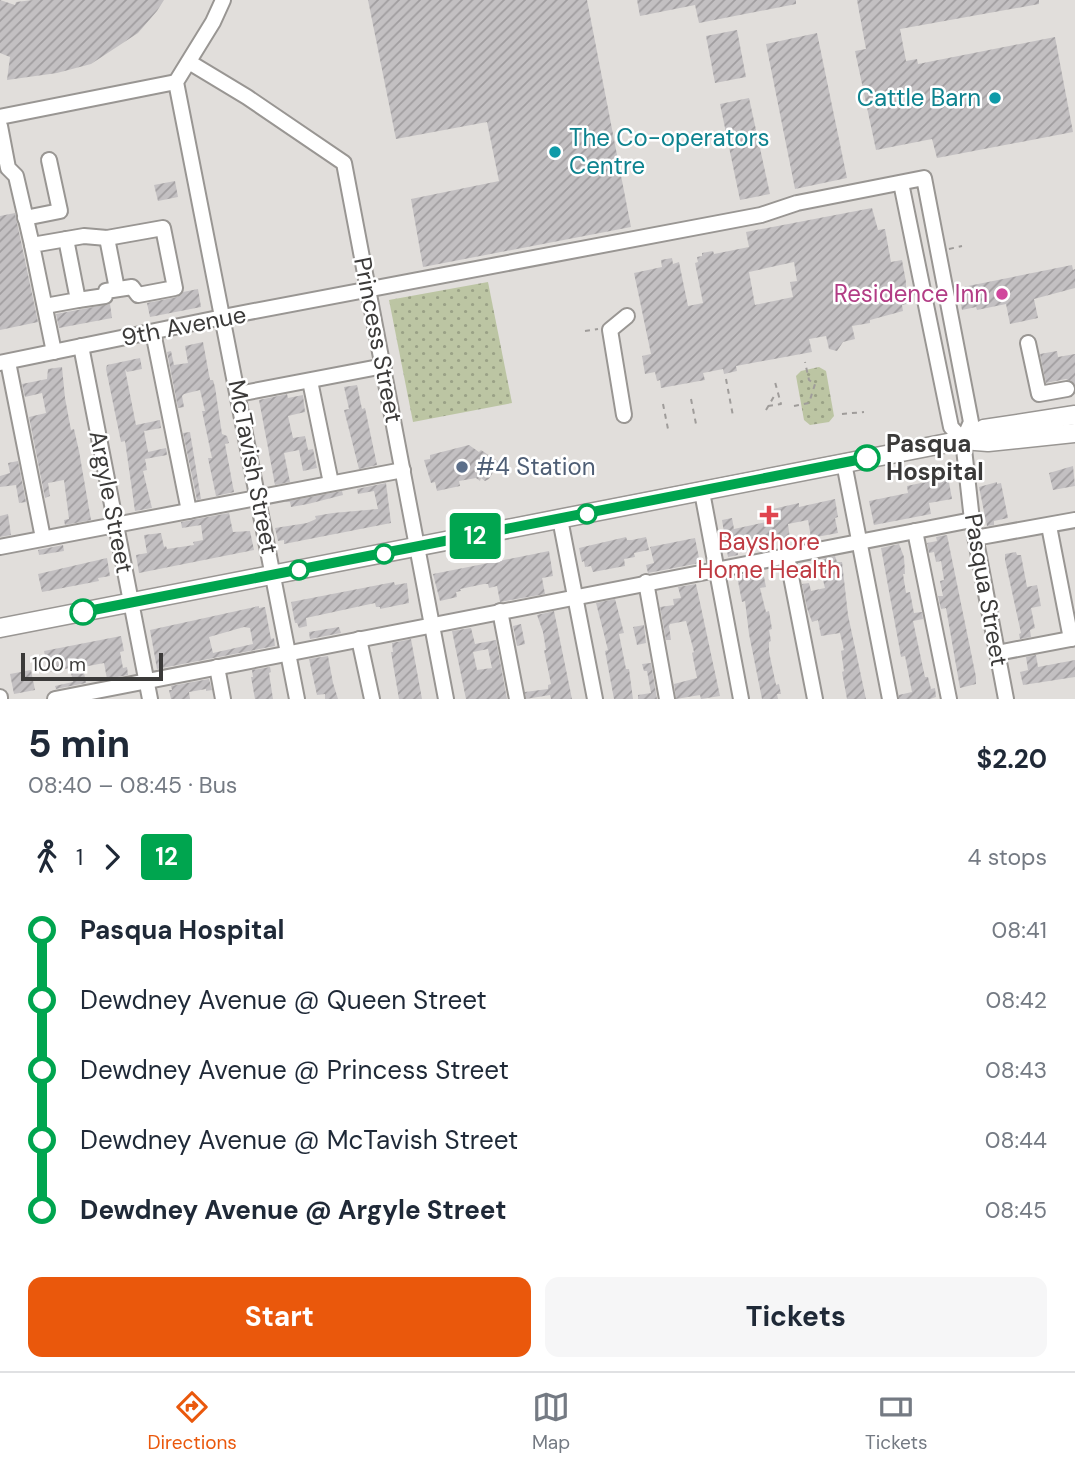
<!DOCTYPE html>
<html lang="en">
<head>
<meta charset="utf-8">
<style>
  body { margin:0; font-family:"DM Sans",sans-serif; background:#f6f6f7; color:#1f2937; height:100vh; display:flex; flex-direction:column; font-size:26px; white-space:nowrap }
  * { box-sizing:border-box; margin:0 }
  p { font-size:23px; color:#747a83 }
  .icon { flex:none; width:38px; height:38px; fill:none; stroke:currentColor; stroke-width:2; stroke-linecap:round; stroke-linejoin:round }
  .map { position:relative; height:699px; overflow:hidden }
  .side { display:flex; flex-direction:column; background:#fff; flex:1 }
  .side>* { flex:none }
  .badge { padding:0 14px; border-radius:5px; font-size:24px; line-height:46px }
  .scale { position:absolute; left:21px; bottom:18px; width:142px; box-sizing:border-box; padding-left:7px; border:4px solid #3b3a39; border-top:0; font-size:19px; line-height:24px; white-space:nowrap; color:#3b3a39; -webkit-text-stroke:5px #fff; paint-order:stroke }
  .map>.badge { position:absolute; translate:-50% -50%; box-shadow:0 0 0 4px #fff }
  .legs { display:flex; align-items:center; gap:10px; height:77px; padding:0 28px; font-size:23px }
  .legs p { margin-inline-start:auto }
  .summary { display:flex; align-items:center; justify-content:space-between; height:119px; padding:0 28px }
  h1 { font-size:38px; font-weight:700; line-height:52px }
  .primary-button { display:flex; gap:14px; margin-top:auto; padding:14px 28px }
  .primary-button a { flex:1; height:80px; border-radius:14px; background:#ea580c; color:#fff; font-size:28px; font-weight:700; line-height:80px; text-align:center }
  .primary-button a+a { background:#f6f6f7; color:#1f2937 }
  ul { padding:0 28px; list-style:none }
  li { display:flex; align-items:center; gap:24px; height:70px; font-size:26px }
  li i { display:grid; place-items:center; width:10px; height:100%; margin:0 9px; background:currentColor }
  li i::after { content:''; width:18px; height:18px; margin:-9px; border:5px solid; border-radius:50%; background:#fff }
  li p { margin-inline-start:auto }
  li:first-child i { background:linear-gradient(#0000 50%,currentColor 0) }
  li:last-child i { background:linear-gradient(currentColor 50%,#0000 0) }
  .dock { display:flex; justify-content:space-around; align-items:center; height:98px; border-top:2px solid #e0e1e3; background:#fff; font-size:19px; color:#747a83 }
  .dock a { display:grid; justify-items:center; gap:4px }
  .dock .active { color:#ea580c }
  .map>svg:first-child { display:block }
  .grass { fill:url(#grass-dots) }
  .building { fill:url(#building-hatch); fill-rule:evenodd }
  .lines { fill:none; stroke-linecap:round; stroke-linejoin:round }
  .minor-casing { stroke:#999693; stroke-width:18 }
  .major-casing { stroke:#999693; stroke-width:21 }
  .path { stroke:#9f9c9a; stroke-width:2; stroke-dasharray:5 5; stroke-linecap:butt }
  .minor { stroke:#fff; stroke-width:14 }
  .major { stroke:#fff; stroke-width:18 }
  .line-1-casing { stroke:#fff; stroke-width:16 }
  .line-1 { stroke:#00a54f; stroke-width:10 }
  .culture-dot { fill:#0f9aa8; stroke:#fff; stroke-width:2.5 }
  .hotel-dot { fill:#d1479c; stroke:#fff; stroke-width:2.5 }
  .stop-1-dot { fill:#fff; stroke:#00a54f; stroke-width:3.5 }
  .service-dot { fill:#5c6f8a; stroke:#fff; stroke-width:2.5 }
  .health-dot { fill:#e0444e; stroke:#fff; stroke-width:2.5 }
  .labels { text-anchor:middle; stroke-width:5; stroke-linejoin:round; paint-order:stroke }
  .culture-label { font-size:24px; fill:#0d838f; stroke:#fff; text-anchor:end }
  .hotel-label { font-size:24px; fill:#b23c85; stroke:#fff; text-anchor:end }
  .street-label { font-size:24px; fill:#3b3a39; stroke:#fff }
  .stop-label { font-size:24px; font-weight:bold; fill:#3b3a39; stroke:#fff; text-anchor:start }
  .service-label { font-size:24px; fill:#4e5e75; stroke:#fff; text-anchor:start }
  .health-label { font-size:24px; fill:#be3a42; stroke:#fff }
</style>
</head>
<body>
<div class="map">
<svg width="1075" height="699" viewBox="0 0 1075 699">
  <defs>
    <pattern id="grass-dots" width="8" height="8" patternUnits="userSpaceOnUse" patternTransform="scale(1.75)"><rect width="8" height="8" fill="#bcc5a3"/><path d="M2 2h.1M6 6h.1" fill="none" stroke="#9aa186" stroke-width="1.8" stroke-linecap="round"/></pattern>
    <pattern id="building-hatch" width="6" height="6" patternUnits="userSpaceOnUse" patternTransform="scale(1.75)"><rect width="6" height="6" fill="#c3c0c2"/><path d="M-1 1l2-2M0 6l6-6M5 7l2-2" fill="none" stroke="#a09d9f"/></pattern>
  </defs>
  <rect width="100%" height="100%" fill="#e1dedb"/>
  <g class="grass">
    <polygon points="488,282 512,403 413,422 389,300"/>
    <polygon points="819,367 826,371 834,416 829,422 810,425 804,420 796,376 801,371"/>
  </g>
  <g class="building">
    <polygon points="0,0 15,5 16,2 33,0 164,0 157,11 138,33 91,64 57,73 7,80 10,57 0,53"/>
    <polygon points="368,0 587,0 631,227 423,267 411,199 499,181 487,122 396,139"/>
    <polygon points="637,0 796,0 796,4 699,23 695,5 640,16"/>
    <polygon points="857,0 1039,0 1039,4 900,29 906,61 917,59 918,64 1055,37 1073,132 937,158 932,139 876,150 855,51 866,49"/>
    <polygon points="737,30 746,77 715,83 706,36"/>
    <polygon points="817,33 847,178 795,189 766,44"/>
    <polygon points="749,98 770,194 740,200 720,104"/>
    <polygon points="175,181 178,197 158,201 154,185"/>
    <path d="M872 208 878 230 885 229 891 262 902 260 906 282V290L903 291 906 304 902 305 903 311 870 320V323L852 326 855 339 843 342 837 351 829 349 826 336 809 339 812 352 736 366 737 371 724 374 723 369 703 373 705 380 661 388 660 380 657 381 655 372 645 374 642 356 651 354 634 273 662 267 661 260 672 258 673 264 679 262 688 306 703 303 695 263 698 262 697 257 702 256V253L713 251 714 254 749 247 746 232ZM794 262 797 281 790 282 793 297 755 305 749 272Z"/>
    <polygon points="15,213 38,322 0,330 0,216"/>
    <polygon points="1072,265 1073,270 1075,269 1075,288 1034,299 1038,318 1010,324 1006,304 977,310 976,307 962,310 958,288"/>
    <polygon points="198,289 201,307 150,317 147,303 177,297 183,292"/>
    <polygon points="110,304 112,318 59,328 56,314"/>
    <polygon points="203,342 210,380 213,380 215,387 222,434 227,436 229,443 225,444 234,492 216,496 208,458 212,458 202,411 205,411 200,390 184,394 182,396 184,407 178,408 167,352 171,351 174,365 188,363 185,346"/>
    <polygon points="1057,351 1058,357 1075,354 1075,384 1066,379 1046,383 1040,354"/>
    <polygon points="140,358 142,369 127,372 125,369 136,425 160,420 161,428 144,431 148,452 166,448 167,455 145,459 147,470 143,471 152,508 135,511 125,441 121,442 106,369 107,365"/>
    <polygon points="62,367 65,398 71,430 74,429 79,451 91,520 65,525 64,520 69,519 64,480 48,483 50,496 45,498 29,417 46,413 42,393 25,397 22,384 47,379 48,369"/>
    <polygon points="357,385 362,409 365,408 377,465 359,469 344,410 349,409 344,387"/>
    <polygon points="287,394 288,398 303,395 305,412 288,416 293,438 305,436 308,450 313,449 317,468 303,471 299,450 284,453 290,482 275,485 259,400"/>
    <polygon points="190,432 201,499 197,500 183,433"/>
    <polygon points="469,445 479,452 481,450 499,462 489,479 485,481 481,478 480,481 476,478 459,481 460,486 437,491 435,482 431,483 424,460 430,459 430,455"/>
    <polygon points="18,461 26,502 19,503 16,485 0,487 0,476 10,473 8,463"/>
    <polygon points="1073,466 1075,486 1053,490 1049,473"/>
    <polygon points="948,477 952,499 929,503 931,514 874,525 869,501 908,493 907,486"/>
    <polygon points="997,482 997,484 1001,483 1008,518 994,521 994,525 987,526 979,487"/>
    <polygon points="386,483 391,523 284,544 284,540 278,541 275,528 307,523 316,519 315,516 333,513 378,509 374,491 358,494 357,489"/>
    <polygon points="342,491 343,495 308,504 291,507 290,502 284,502"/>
    <polygon points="835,499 838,517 835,518 838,533 811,538 808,520 788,524 790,539 737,549 738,555 728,557 722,520 732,518 734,529 766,522 764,511 799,503 799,507"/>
    <polygon points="229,513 233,532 250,531 254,550 139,573 136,555 147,553 144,535 161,533 164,547 166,546 167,549 194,545 193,542 203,540 201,525 182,528 181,522"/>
    <polygon points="8,514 11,535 0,537 0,516"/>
    <polygon points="947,535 976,677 976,684 960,688 946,608 941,609 938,596 943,596 940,581 944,580 941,561 936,562 934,552 929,553 927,543 937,541 936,537"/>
    <polygon points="626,537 627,540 632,540 646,537 649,550 634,553 635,557 624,559 625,566 593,572 591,566 585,567 584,561 582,562 579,548"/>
    <polygon points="695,538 700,563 648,573 646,565 654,563 650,547"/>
    <polygon points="899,544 904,557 905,574 903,574 906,593 910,592 914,613 922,612 923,619 913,621 925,677 928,677 931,689 935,688 936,697 930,699 899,699 899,695 912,692 905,656 901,657 900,651 881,548"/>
    <polygon points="63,545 64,551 39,555 38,550"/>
    <polygon points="549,551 553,576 542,578 545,594 500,602 497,586 489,588 488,584 484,584 460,589 461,591 456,592 457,597 440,601 433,574"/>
    <polygon points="1016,552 1017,555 1021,555 1027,587 1037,585 1041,606 1031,608 1035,628 1030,630 1031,637 1020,639 1019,634 1021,633 1005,560 1005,554"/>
    <polygon points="835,556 837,562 842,562 848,615 866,699 847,699 842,672 844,671 841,651 844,650 840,633 821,636 818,620 812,622 807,608 802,584 809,583 811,591 825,588 818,560"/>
    <polygon points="107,558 110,576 98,578 99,581 42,592 38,574"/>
    <polygon points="760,571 761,577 764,577 766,587 760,588 766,612 769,611 772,629 769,630 771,641 769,642 769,652 776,685 779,684 781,694 777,694 778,699 762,699 749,634 745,601 742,602 737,576"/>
    <polygon points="394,582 395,585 407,583 409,603 380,609 380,607 376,607 375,603 306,618 307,626 299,628 297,623 295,623 291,602"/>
    <polygon points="696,584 720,696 701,699 700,695 676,699 674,684 697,678 692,653 694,652 686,621 670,624 669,626 671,640 666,640 660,607 674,605 673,599 681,598 678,587"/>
    <polygon points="615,599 624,633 619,634 626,669 629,669 633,699 614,699 605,651 608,650 596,603"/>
    <path d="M259 606V608L265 607 271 639 274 638 275 646 157 669 150 630ZM244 627 250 628 253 644 213 653 209 637Z"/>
    <polygon points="554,611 572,699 551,699 550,695 526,699 525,692 548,689 548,685 551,684 544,650 546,650 543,632 537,615"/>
    <polygon points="521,624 525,644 517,646 513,626"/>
    <polygon points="644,625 646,643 637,645 633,627"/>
    <polygon points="339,627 341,633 310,639 309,632"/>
    <path d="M471 628 475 644 496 640 507 699H466L452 631ZM488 649 492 668 477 670 473 652Z"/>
    <polygon points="121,636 124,651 120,652 123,668 127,667 128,675 107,679 104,663 83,667 86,683 56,689 55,686 73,682 70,668 48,672 44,651"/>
    <polygon points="411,639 422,699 399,699 391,652 393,652 392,643"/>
    <polygon points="1036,655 1038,667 1075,660 1075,677 1023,685 1020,672 1028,670 1026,657"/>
    <polygon points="328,656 333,683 338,699 325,699 325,694 317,695 309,659"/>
    <polygon points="651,663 657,699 638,699 638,695 651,693 647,671 644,671 642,664"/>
    <polygon points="270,667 271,672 269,673 273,699 255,699 251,677 253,677 252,670"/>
    <polygon points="31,670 35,690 14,694 10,674"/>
    <polygon points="209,679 212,690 206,691 206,689 189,692 190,699 171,699 169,690 172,690 171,686"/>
  </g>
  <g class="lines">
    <defs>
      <g id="minor">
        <polyline points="223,0 213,22 176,82 297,699"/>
        <polyline points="189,62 247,97 344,163 446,699"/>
        <polyline points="0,117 176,82"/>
        <polyline points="0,126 8,168 16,176 32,245"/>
        <polyline points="901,183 951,427 963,440"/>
        <polyline points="25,218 60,211 49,160"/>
        <polyline points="107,238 117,289"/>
        <polyline points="45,306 78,300 66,239"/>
        <polyline points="153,332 189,511"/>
        <polyline points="1028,343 1039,394 1067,389"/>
        <polyline points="81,346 150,699"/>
        <polyline points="54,352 32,245 84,236 107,238 163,228 175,288 138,295 132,287 106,291 105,296 78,300"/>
        <polyline points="8,362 43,538"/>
        <polyline points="0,363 223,317 761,215 797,203 924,178 971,422 963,440 972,520 1006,699"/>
        <polyline points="310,381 331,483"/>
        <polyline points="238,394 384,366"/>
        <polyline points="624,415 610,330 627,316"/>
        <polyline points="844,463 890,699"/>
        <polyline points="702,492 741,699"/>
        <polyline points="560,519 595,699"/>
        <polyline points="1049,526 1071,639"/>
        <polyline points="915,531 949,699"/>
        <polyline points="975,538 1075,520"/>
        <polyline points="0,547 403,470"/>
        <polyline points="787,556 815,699"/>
        <polyline points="646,582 667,699"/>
        <polyline points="500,611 517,699"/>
        <polyline points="359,639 372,699"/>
        <polyline points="997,653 1075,638"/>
        <polyline points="217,667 223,699"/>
        <polyline points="0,697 0,699"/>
        <polyline points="55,699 972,520"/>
      </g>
      <g id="major">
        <polyline points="963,440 984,429 1075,415"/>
        <polyline points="0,628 963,440 988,442 1075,433"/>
      </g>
    </defs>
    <use href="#minor" class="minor-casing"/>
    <use href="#major" class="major-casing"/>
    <g class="path">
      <polyline points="949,249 962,246"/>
      <polyline points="585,331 598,329"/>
      <polyline points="726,379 733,416"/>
      <polyline points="691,399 696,424"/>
      <polyline points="663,404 668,429"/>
      <polyline points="768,406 781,404 775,382"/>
      <polyline points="794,406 809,403 815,384 809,380 805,362"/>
      <polyline points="766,410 776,393"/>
      <polyline points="842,414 864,412"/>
    </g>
    <use href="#minor" class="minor"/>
    <use href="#major" class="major"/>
  </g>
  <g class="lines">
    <defs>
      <polyline id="line-1" points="83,612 867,458"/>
    </defs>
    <use href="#line-1" class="line-1-casing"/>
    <use href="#line-1" class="line-1"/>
  </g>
  <g class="culture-dot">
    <circle cx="995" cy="98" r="7"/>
    <circle cx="555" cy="152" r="7"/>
  </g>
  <circle class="hotel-dot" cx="1002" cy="294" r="7"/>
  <g class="stop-1-dot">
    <circle cx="867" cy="458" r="12"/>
    <circle cx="587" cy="514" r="9"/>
    <circle cx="384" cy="554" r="9"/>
    <circle cx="299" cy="570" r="9"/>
    <circle cx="83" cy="612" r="12"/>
  </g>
  <circle class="service-dot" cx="462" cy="467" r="7"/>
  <path class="health-dot" d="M765.5 504.5h7v7h7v7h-7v7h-7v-7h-7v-7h7z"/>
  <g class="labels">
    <g class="culture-label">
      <text x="981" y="106">Cattle Barn</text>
      <text x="569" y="146" text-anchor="start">The Co-operators<tspan x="569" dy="28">Centre</tspan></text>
    </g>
    <g class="hotel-label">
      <text x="988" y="302">Residence Inn</text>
    </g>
    <g class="street-label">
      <text transform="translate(184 326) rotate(-11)" y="8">9th Avenue</text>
      <text transform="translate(378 340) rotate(79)" y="8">Princess Street</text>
      <text transform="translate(253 467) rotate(79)" y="8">McTavish Street</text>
      <text transform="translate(111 502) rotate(79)" y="8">Argyle Street</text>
      <text transform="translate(986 590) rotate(80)" y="8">Pasqua Street</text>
    </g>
    <g class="stop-label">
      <text x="886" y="452">Pasqua<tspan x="886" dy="28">Hospital</tspan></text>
    </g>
    <g class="service-label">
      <text x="476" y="475">#4 Station</text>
    </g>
    <g class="health-label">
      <text x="769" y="550">Bayshore<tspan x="769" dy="28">Home Health</tspan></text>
    </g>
  </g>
</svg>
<div class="scale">100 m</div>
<b class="badge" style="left:475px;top:536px;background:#00a54f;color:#fff">12</b>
</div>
<section class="side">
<div class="summary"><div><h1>5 min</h1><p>08:40 – 08:45 · Bus</p></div><b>$2.20</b></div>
<div class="legs"><svg class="icon" aria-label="walk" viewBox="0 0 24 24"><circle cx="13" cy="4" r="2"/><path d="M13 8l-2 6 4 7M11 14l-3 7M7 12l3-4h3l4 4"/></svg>1<svg class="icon" aria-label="forward" viewBox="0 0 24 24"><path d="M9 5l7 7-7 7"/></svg><b class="badge" style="background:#00a54f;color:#fff">12</b><p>4 stops</p></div>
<ul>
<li><i style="color:#00a54f"></i><b>Pasqua Hospital</b><p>08:41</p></li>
<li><i style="color:#00a54f"></i><span>Dewdney Avenue @ Queen Street</span><p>08:42</p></li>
<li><i style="color:#00a54f"></i><span>Dewdney Avenue @ Princess Street</span><p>08:43</p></li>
<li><i style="color:#00a54f"></i><span>Dewdney Avenue @ McTavish Street</span><p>08:44</p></li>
<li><i style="color:#00a54f"></i><b>Dewdney Avenue @ Argyle Street</b><p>08:45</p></li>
</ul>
<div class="primary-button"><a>Start</a><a>Tickets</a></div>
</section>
<nav class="dock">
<a class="active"><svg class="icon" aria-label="directions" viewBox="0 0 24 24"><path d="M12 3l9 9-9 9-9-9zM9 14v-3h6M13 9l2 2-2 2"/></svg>Directions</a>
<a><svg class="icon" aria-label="map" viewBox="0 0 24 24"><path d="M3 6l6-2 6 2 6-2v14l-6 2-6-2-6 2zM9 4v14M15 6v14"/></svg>Map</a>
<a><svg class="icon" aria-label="tickets" viewBox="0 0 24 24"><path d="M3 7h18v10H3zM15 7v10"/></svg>Tickets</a>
</nav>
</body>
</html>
